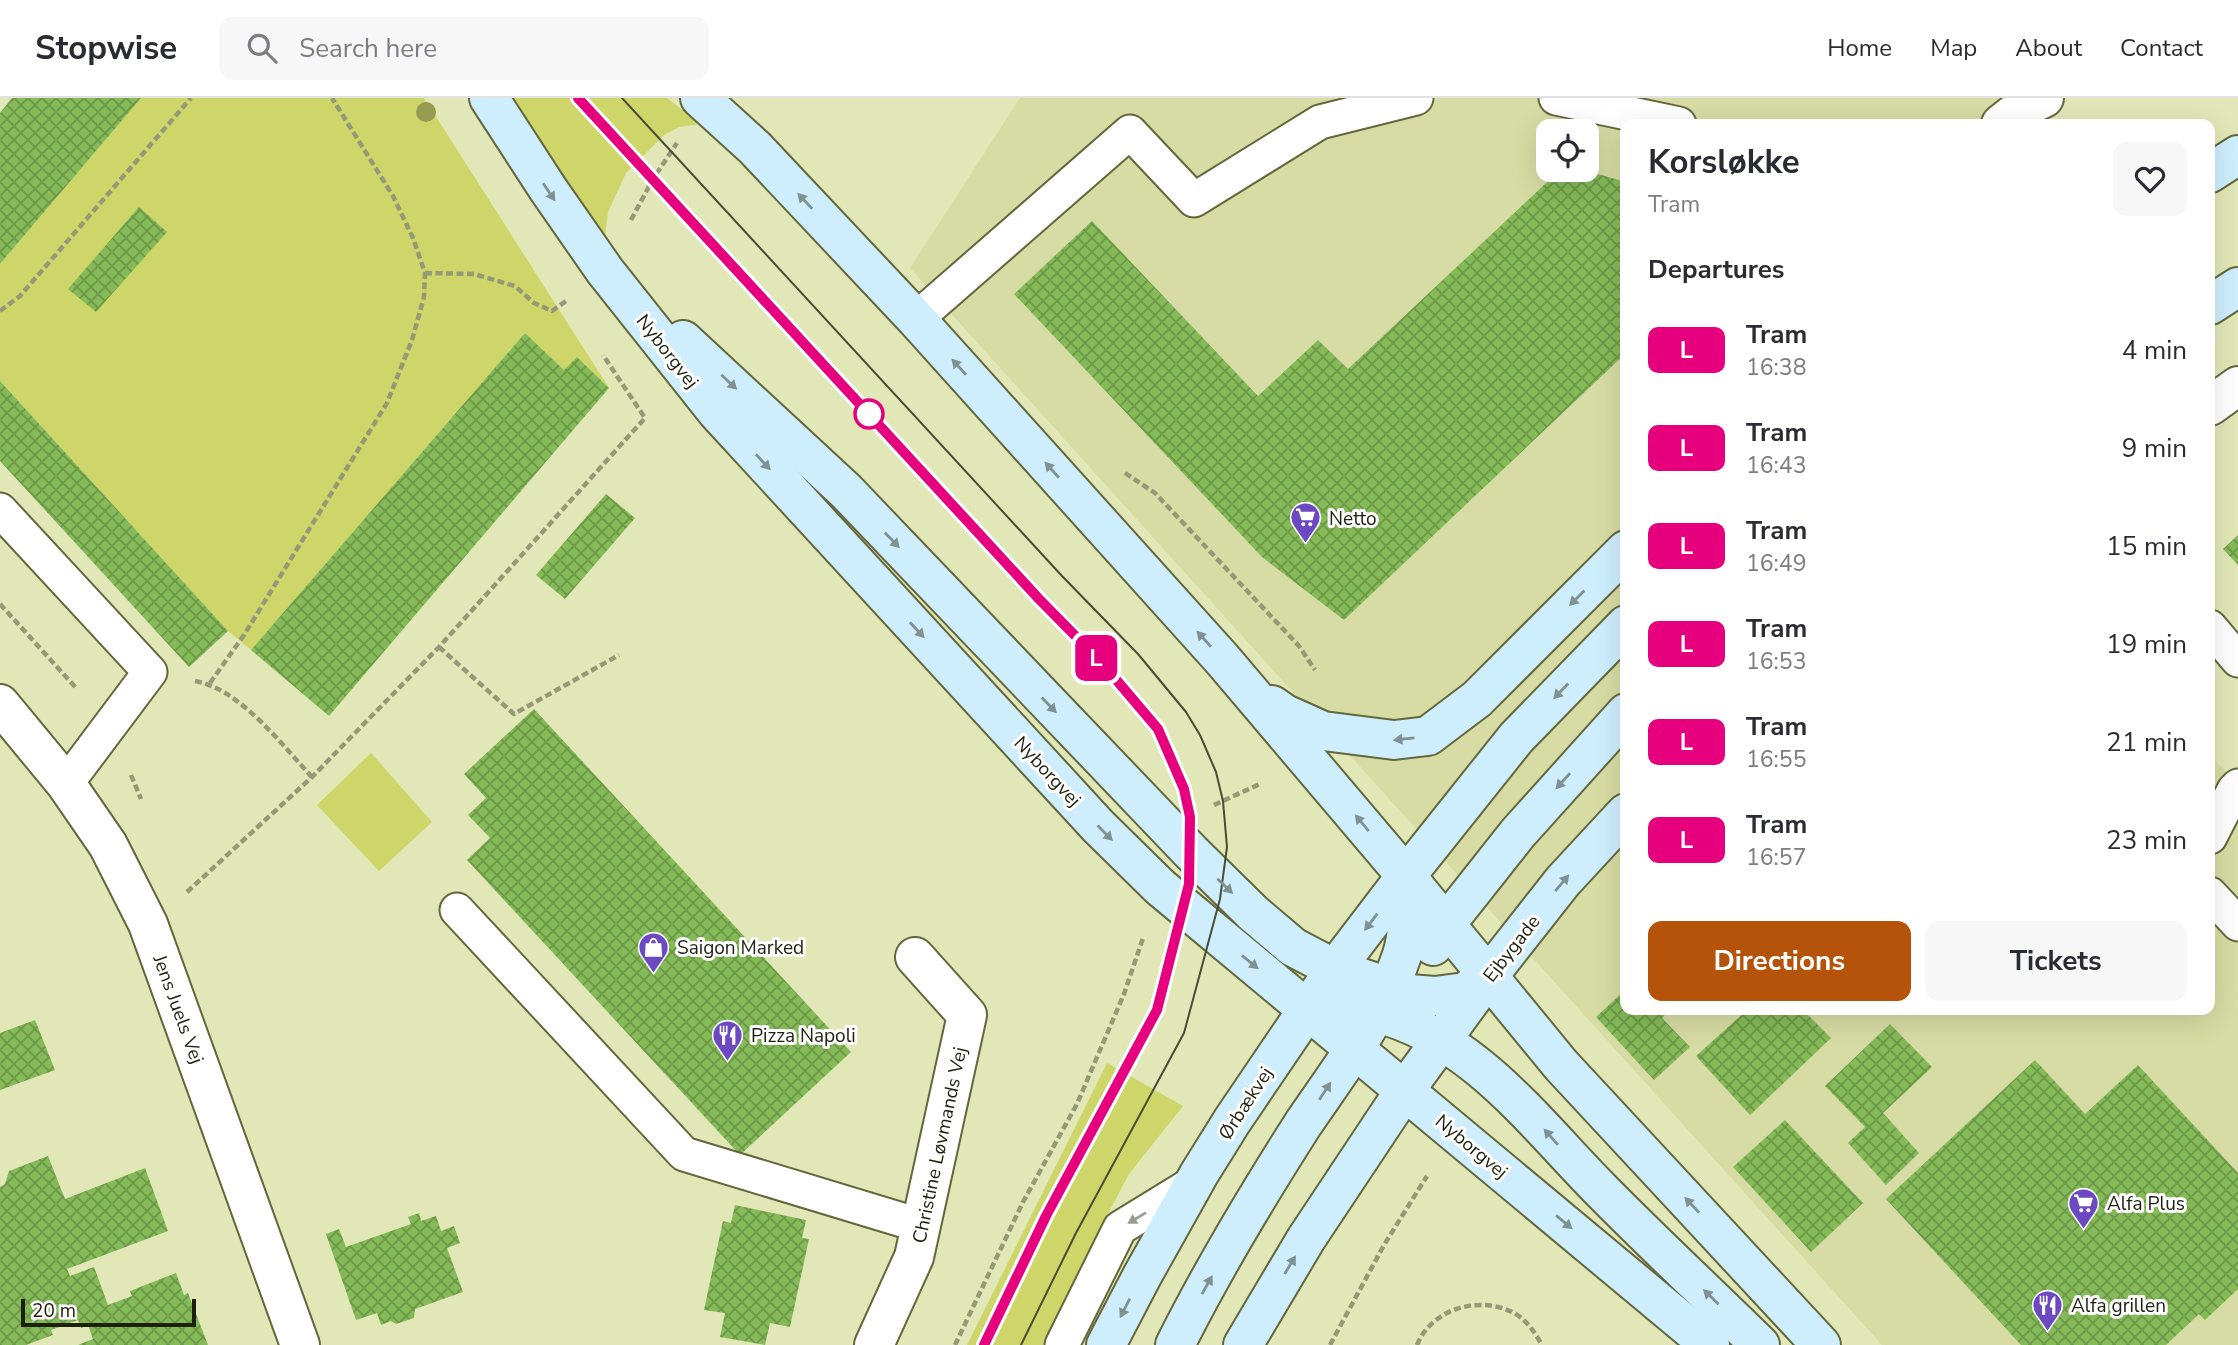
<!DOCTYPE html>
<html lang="en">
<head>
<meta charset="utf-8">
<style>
  body { margin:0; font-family:"Nunito Sans",sans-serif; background:#f7f7f7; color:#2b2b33; height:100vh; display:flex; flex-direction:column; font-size:26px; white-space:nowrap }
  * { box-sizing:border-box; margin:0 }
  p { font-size:23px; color:#7c7c81 }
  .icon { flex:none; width:38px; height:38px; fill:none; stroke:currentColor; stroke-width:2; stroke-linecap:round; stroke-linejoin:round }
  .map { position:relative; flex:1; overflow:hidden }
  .side { position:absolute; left:1620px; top:21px; width:595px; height:896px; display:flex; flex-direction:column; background:#fff; border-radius:14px; box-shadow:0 7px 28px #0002 }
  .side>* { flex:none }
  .badge { padding:0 14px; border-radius:10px; font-size:24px; line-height:46px }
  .tools { position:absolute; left:1536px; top:21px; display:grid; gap:14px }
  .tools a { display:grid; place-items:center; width:63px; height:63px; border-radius:14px; background:#fff; box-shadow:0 7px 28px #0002; font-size:35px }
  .scale { position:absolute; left:21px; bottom:18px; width:175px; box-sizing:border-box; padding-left:7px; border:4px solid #1e200e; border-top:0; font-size:19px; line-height:24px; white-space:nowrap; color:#1e200e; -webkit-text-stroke:5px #fff; paint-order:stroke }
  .map>.badge { position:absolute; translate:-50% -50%; box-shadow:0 0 0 4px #fff }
  h2 { padding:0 28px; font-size:26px; line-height:63px }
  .round { display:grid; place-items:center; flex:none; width:74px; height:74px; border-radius:14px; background:#f7f7f7 }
  .headline { display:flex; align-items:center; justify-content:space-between; height:119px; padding:0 28px }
  h1 { font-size:33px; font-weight:700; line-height:52px }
  .action { display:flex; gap:14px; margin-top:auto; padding:14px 28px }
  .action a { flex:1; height:80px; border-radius:14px; background:#b45309; color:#fff; font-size:28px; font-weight:700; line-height:80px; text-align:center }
  .action a+a { background:#f7f7f7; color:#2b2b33 }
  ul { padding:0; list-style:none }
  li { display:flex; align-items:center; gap:21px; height:98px; padding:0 28px }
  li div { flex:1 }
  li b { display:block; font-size:26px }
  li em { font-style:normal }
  li .badge { min-width:77px; font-weight:700; text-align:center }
  header { display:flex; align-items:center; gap:42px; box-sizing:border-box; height:98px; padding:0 35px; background:#fff; border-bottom:2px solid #e1e1e2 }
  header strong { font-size:33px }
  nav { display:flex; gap:38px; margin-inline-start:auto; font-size:24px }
  .search { width:490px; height:63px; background:#f7f7f7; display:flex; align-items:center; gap:18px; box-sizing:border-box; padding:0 24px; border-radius:14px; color:#7c7c81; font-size:26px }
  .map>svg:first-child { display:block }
  .built { fill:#d7dca4; fill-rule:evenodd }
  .green { fill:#ced669 }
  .building { fill:url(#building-cross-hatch) }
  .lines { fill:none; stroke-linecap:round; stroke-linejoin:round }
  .lane-casing { stroke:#63673b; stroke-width:37 }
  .street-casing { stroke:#63673b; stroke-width:42 }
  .secondary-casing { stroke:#63673b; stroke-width:42 }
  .path { stroke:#959975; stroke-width:4.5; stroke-dasharray:7 3.5; stroke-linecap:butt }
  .lane { stroke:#fff; stroke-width:33 }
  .street { stroke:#fff; stroke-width:38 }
  .secondary { stroke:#ceeefd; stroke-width:38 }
  .tram { stroke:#4a4c34; stroke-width:2 }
  .tree { fill:#969b52 }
  .oneway { fill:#7f9191 }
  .oneway2 { fill:#9a9b93 }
  .line-casing { stroke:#fff; stroke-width:16 }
  .line { stroke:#e6007e; stroke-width:10 }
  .stop-dot { fill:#fff; stroke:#e6007e; stroke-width:3.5 }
  .labels { text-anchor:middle; stroke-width:6; stroke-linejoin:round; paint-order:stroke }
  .street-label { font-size:19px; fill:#1e200e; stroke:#fff }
  .poi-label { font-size:19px; fill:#1e200e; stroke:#fff; text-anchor:start }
</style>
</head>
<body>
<header>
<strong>Stopwise</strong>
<div class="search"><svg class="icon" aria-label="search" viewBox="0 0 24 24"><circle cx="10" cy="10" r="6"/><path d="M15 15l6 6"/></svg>Search here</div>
<nav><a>Home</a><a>Map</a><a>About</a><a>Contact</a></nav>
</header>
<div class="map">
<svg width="2238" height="1247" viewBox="0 0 2238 1247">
  <defs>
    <pattern id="building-cross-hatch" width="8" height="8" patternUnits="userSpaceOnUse" patternTransform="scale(1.75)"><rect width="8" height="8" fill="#85ba58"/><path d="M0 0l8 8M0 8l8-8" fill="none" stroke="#6c9747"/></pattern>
  </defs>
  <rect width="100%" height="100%" fill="#e2e7b7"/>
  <path class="built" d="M1020 0H2031L2041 26H1626V912H2210V657L2238 687V1247H1882L910 170ZM1549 33H1587V72H1549Z"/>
  <g class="green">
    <polygon points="141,0 424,0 609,290 578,260 564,272 525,235 251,552 228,533 0,283 0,166"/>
    <polygon points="510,0 667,0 700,26 679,29 664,37 626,75 608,114 605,138 595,128"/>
    <polygon points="371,655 432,724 379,773 317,707"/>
    <polygon points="1107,965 1183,1008 1129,1076 1081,1167 1043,1247 967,1247"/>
  </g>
  <g class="building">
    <polygon points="12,0 141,0 0,166 0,15"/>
    <polygon points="1560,72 1584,72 1626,84 1626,255 1344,522 1262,459 1014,196 1092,123 1258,298 1318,242 1348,271"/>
    <polygon points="139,109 167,134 96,214 68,191"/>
    <polygon points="525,235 564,272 577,259 609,290 329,618 251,552"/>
    <polygon points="0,283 228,533 189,569 0,363"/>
    <polygon points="606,396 635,420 565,501 536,477"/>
    <polygon points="2238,437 2238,467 2223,451"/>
    <polygon points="534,611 851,954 740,1057 467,762 490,740 468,717 486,700 464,676"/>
    <polygon points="1626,891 1626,912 1670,912 1662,920 1690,949 1654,982 1596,919"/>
    <polygon points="1747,912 1803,912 1831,940 1750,1017 1696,958"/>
    <polygon points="35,922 55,972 0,992 0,935"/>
    <polygon points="1890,926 1932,969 1883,1015 1919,1055 1886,1087 1848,1045 1865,1029 1825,988"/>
    <polygon points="2035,962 2085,1016 2138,967 2238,1075 2238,1191 2205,1222 2199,1216 2166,1247 2021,1247 1886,1101"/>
    <polygon points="1785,1022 1863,1105 1811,1154 1733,1069"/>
    <polygon points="48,1058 65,1101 145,1070 168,1133 67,1171 70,1178 94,1169 108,1207 132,1198 130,1193 176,1175 184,1197 188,1195 208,1247 78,1247 93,1241 88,1227 81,1230 78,1222 51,1232 53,1237 26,1247 0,1247 0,1089 5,1086 9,1073"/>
    <polygon points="735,1107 806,1122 802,1140 809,1141 790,1229 770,1225 765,1247 720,1239 725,1215 704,1212 723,1123 731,1125"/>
    <polygon points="419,1115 421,1123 436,1118 441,1133 454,1128 460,1145 447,1150 463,1194 415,1211 414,1220 396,1226 391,1223 381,1227 377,1215 356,1222 326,1136 339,1131 346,1149 411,1126 408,1119"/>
  </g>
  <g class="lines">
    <defs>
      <g id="lane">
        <polyline points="1556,0 1679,26"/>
        <polyline points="916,221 1130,34 1194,102 1320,24 1416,0"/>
        <polyline points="0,412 150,574 66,686"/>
        <polyline points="2210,529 2238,562"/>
        <polyline points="2210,739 2234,692 2238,688"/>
        <polyline points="2210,796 2238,826"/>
        <polyline points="457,812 684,1056 922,1128"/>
        <polyline points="1062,1247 1120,1130 1195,1084"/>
      </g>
      <g id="street">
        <polyline points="2001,26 2020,11 2044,0"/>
        <polyline points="2210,308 2238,288"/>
        <polyline points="0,606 66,686 108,747 148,826 300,1247"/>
        <polyline points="874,1247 914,1159 967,917 915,859"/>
      </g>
      <g id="secondary">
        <polyline points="489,0 548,91 605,173 717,314 1098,728 1160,789 1710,1247"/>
        <polyline points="700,0 755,50 916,221 1222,561 1406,778 1561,967 1821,1247"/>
        <polyline points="2210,75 2238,57"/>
        <polyline points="2210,207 2238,189"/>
        <polyline points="683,242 846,393 1191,754 1253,815 1293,849 1335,871 1409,896 1435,898 1465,894 1489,877"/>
        <polyline points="1272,607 1285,616 1323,633 1394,642 1428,638 1477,601 1626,452"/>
        <polyline points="1433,848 1446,826 1518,735 1626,615"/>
        <path d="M1308 911C1331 911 1354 910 1377 915 1473 940 1534 1024 1600 1091 1652 1144 1707 1195 1760 1247"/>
        <polyline points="1106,1247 1142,1178 1199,1076 1232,1023 1335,871 1406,778 1516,640 1626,527"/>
        <path d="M1175 1247C1213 1171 1257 1098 1303 1026 1339 973 1382 918 1402 857 1410 831 1408 804 1406 778"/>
        <polyline points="1243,1247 1306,1141 1405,992 1489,877 1563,783 1626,715"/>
      </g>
    </defs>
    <use href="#lane" class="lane-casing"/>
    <use href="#street" class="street-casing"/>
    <use href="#secondary" class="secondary-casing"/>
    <g class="path">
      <polyline points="631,122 653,81 677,45"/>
      <polyline points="425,175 474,176 515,188 534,205 552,213 566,203"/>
      <polyline points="0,213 20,198 191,0"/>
      <polyline points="1125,375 1155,395 1299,548 1315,572"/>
      <polyline points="0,506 77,591"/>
      <polyline points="439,549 514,616 619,557"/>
      <path d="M195 583C240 591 281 646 312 679"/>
      <polyline points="210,585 244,537 387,305 412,242 424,199 425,175 413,140 393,98 332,0"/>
      <polyline points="131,677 141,701"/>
      <polyline points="1214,707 1260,686"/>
      <polyline points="187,794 312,679 439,549 645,320 603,257"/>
      <polyline points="955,1247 1023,1104 1077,1006 1124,896 1143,840"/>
      <polyline points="1330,1247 1384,1147 1427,1078"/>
      <path d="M1417 1247C1432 1210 1480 1197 1514 1215 1527 1222 1535 1235 1542 1247"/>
    </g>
    <use href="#lane" class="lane"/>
    <use href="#street" class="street"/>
    <use href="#secondary" class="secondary"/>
    <g class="tram">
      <polyline points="578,0 1039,501 1102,565 1158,631 1184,691 1190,719 1189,787 1157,912 1046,1118 984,1247"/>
      <polyline points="622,0 1062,478 1138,556 1186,614 1200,637 1216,674 1223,703 1227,749 1220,801 1184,935 1076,1135 1021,1247"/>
    </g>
  </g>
  <circle class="tree" cx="426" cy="14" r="10"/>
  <defs><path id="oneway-solid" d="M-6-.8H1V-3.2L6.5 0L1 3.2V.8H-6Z" transform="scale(1.75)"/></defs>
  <g class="oneway">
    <use href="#oneway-solid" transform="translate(549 94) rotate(56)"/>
    <use href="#oneway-solid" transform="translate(805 103) rotate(-133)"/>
    <use href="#oneway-solid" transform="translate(959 269) rotate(-132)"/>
    <use href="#oneway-solid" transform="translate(729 284) rotate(43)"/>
    <use href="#oneway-solid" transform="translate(763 364) rotate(47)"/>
    <use href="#oneway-solid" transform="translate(1052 372) rotate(-132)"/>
    <use href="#oneway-solid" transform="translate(892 442) rotate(46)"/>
    <use href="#oneway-solid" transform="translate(1577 500) rotate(135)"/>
    <use href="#oneway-solid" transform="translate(917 532) rotate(47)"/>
    <use href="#oneway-solid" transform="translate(1204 541) rotate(-132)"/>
    <use href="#oneway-solid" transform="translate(1561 593) rotate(134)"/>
    <use href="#oneway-solid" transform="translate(1049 607) rotate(46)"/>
    <use href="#oneway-solid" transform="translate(1404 641) rotate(174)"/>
    <use href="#oneway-solid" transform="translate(1563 683) rotate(132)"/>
    <use href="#oneway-solid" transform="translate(1362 725) rotate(-130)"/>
    <use href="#oneway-solid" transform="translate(1105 735) rotate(45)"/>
    <use href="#oneway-solid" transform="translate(1562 785) rotate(-50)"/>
    <use href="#oneway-solid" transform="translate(1225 788) rotate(44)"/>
    <use href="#oneway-solid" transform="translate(1371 824) rotate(127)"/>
    <use href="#oneway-solid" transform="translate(1250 864) rotate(39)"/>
    <use href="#oneway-solid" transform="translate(1325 993) rotate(-57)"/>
    <use href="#oneway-solid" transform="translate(1551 1039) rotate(-131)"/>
    <use href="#oneway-solid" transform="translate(1692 1107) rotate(-133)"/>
    <use href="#oneway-solid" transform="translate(1564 1124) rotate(40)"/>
    <use href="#oneway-solid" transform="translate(1290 1167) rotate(-59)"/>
    <use href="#oneway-solid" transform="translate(1207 1187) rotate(-61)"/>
    <use href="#oneway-solid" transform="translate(1711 1199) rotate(-136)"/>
    <use href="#oneway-solid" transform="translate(1125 1210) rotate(117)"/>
  </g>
  <use class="oneway2" href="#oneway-solid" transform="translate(1137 1120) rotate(149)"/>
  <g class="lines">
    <defs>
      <polyline id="line" points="578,0 1039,501 1102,565 1158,631 1184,691 1190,719 1189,786 1157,912 1046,1118 984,1247"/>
    </defs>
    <use href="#line" class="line-casing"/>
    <use href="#line" class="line"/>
  </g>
  <defs>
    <symbol id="supermarket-pin" viewBox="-11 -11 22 30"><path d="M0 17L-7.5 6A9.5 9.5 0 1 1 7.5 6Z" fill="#6c48c1" stroke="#fff"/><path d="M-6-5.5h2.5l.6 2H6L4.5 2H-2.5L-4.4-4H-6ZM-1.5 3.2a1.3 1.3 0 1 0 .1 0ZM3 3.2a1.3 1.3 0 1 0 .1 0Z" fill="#fff"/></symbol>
    <symbol id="shop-pin" viewBox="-11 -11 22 30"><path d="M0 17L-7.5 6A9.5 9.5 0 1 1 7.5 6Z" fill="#6c48c1" stroke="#fff"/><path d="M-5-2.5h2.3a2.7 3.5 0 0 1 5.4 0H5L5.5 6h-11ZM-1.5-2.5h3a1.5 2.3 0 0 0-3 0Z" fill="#fff"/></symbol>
    <symbol id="restaurant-pin" viewBox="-11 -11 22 30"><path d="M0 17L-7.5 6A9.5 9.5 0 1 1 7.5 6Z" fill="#6c48c1" stroke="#fff"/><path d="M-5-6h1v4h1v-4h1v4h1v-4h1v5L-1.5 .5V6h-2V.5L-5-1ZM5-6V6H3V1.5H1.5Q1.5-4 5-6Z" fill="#fff"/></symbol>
  </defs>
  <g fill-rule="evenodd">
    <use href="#supermarket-pin" x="1288" y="402" width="35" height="47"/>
    <use href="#shop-pin" x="636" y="832" width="35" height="47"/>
    <use href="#restaurant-pin" x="710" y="920" width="35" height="47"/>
    <use href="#supermarket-pin" x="2066" y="1088" width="35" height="47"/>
    <use href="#restaurant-pin" x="2030" y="1190" width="35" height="47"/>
  </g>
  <circle class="stop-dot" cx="869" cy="316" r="14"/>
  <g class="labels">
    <g class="street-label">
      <text transform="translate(668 253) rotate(52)" y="7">Nyborgvej</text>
      <text transform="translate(1048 673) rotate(47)" y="7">Nyborgvej</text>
      <text transform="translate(1511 850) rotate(-52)" y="7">Ejbygade</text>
      <text transform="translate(179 911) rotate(70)" y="7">Jens Juels Vej</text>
      <text transform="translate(1245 1005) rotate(-57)" y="7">Ørbækvej</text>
      <text transform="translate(939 1047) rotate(-78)" y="7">Christine Løvmands Vej</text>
      <text transform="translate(1472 1048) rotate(40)" y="7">Nyborgvej</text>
    </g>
    <g class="poi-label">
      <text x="1329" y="427">Netto</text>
      <text x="677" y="856">Saigon Marked</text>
      <text x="751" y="944">Pizza Napoli</text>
      <text x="2107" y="1112">Alfa Plus</text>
      <text x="2071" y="1214">Alfa grillen</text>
    </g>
  </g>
</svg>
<div class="tools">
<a><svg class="icon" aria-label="locate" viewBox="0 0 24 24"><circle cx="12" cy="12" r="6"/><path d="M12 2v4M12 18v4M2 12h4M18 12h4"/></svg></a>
</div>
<div class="scale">20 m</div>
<b class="badge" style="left:1096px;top:560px;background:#e6007e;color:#fff">L</b>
<section class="side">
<div class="headline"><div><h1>Korsløkke</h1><p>Tram</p></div><a class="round"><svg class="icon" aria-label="heart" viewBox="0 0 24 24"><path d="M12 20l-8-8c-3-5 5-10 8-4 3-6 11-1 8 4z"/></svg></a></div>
<h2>Departures</h2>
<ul>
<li><span class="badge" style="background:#e6007e;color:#fff">L</span><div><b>Tram</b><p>16:38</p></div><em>4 min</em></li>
<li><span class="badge" style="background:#e6007e;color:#fff">L</span><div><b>Tram</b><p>16:43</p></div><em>9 min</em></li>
<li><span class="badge" style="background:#e6007e;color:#fff">L</span><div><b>Tram</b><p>16:49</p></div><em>15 min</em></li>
<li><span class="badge" style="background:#e6007e;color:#fff">L</span><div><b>Tram</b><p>16:53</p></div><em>19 min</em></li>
<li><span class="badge" style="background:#e6007e;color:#fff">L</span><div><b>Tram</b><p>16:55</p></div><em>21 min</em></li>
<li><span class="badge" style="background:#e6007e;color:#fff">L</span><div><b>Tram</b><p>16:57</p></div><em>23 min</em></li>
</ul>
<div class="action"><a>Directions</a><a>Tickets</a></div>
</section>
</div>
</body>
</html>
